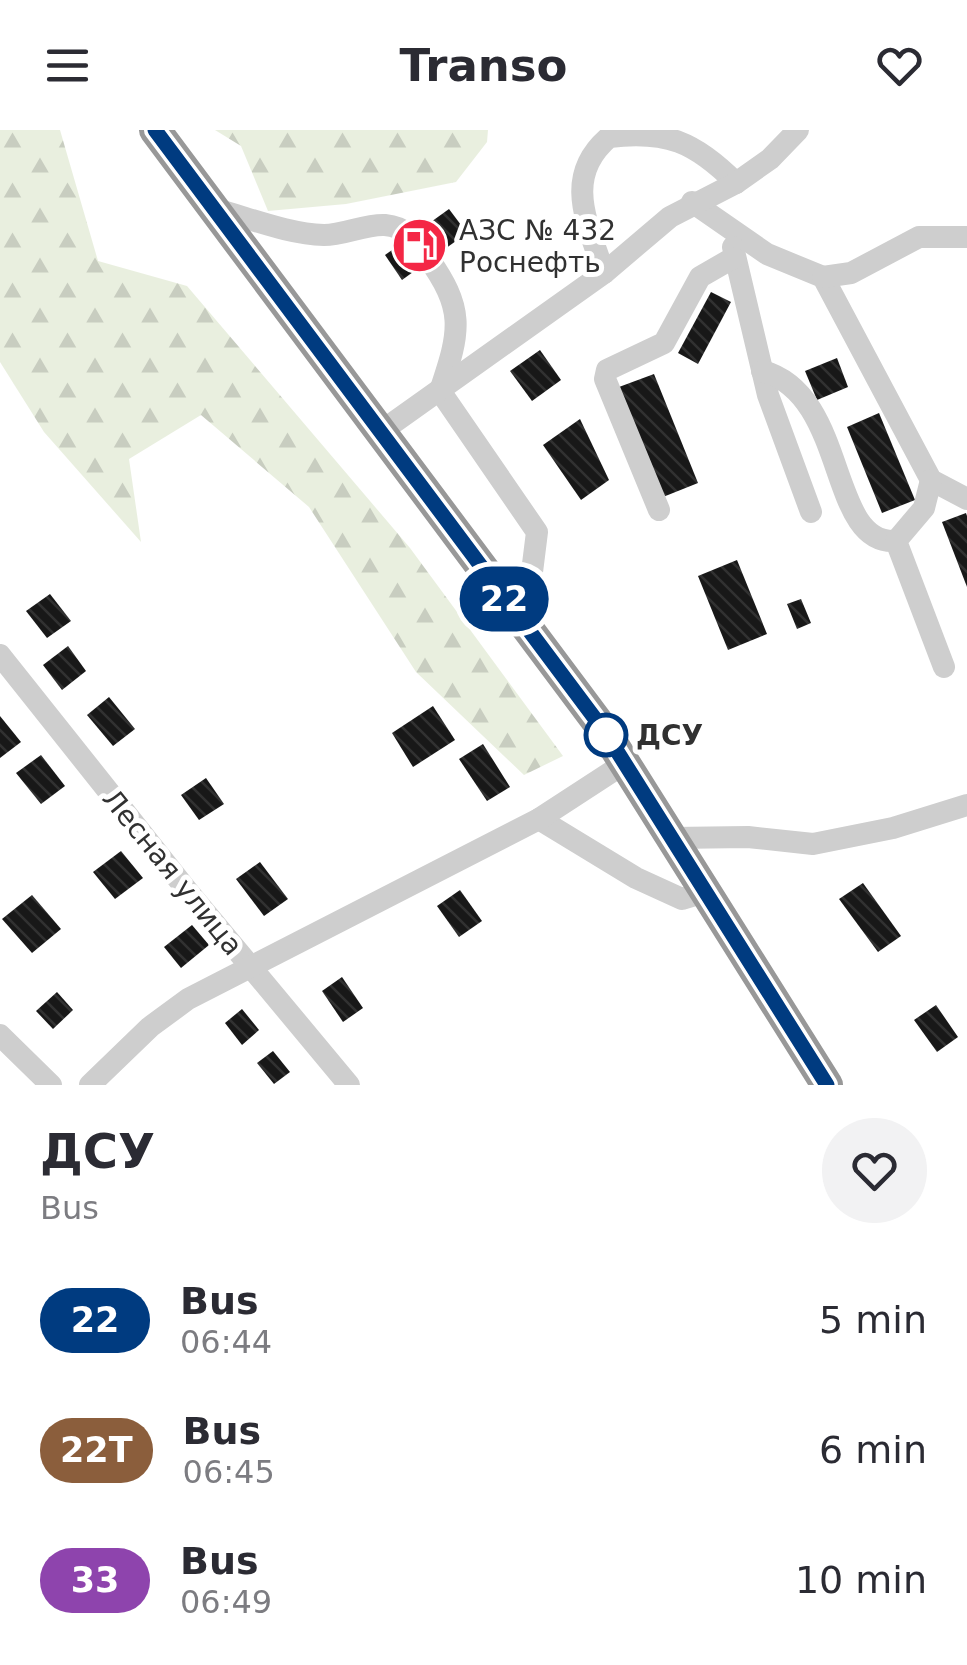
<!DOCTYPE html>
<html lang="en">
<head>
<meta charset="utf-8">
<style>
  body { margin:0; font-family:"DejaVu Sans",sans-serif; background:#f2f2f3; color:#2b2b33; height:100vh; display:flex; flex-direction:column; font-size:38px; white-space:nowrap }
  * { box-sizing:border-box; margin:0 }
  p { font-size:32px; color:#7c7c81 }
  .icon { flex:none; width:55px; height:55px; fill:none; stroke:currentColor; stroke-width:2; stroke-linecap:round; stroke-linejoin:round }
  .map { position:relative; height:955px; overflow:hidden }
  .sheet { display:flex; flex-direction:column; background:#fff; flex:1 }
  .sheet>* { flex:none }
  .badge { padding:0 20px; border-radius:32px; font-size:35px; line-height:65px }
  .map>.badge { position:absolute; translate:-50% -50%; box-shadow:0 0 0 5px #fff }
  .round { display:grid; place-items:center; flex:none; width:105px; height:105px; border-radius:52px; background:#f2f2f3 }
  .overview { display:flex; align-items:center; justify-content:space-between; height:170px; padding:0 40px }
  h1 { font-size:48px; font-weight:800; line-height:75px }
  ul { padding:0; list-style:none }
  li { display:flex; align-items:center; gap:30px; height:130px; padding:0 40px }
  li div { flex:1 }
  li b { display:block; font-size:38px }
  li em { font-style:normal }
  li .badge { min-width:110px; font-weight:700; text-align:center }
  header { display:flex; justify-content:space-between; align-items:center; height:130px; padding:0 40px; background:#fff; font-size:45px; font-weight:800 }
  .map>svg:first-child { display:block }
  .forest { fill:url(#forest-firs) }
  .building { fill:url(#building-back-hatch) }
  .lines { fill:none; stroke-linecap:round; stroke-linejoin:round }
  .minor { stroke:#cecece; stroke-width:22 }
  .highway { stroke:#989898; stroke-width:32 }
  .line-casing { stroke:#fff; stroke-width:22 }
  .line { stroke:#003b80; stroke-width:15 }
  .stop-dot { fill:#fff; stroke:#003b80; stroke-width:5 }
  .labels { text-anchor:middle; stroke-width:10; stroke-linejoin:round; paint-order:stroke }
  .poi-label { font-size:28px; fill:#313131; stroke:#fff; text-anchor:start }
  .stop-label { font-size:28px; font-weight:bold; fill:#313131; stroke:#fff; text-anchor:start }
  .street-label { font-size:28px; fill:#313131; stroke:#fff }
</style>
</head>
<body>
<header><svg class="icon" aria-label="menu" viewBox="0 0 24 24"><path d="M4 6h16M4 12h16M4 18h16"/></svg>Transo<svg class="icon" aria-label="heart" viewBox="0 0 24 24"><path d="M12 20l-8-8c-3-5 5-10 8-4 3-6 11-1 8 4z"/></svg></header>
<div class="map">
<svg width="967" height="955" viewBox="0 0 967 955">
  <defs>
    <pattern id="forest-firs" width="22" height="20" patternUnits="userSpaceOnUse" patternTransform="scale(2.5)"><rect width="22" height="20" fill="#e9efdf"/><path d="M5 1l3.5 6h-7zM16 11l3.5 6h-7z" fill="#c8cdc0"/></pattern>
    <pattern id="building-back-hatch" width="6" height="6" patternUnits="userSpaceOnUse" patternTransform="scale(2.5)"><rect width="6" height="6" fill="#181818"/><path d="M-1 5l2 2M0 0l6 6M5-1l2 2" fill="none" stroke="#313131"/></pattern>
  </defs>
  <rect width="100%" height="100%" fill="#fff"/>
  <g class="forest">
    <polygon points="0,0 60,0 98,131 187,156 410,418 563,626 524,645 416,542 309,377 201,285 129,329 141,412 44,302 0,232"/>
    <polygon points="215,0 488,0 487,12 456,52 346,74 268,81 241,16"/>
  </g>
  <g class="building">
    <polygon points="449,79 467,103 402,150 385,125"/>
    <polygon points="711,162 731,172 698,234 678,223"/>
    <polygon points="540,220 561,250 532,271 510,241"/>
    <polygon points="837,228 848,257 817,270 805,241"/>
    <polygon points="654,244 698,353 663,367 619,257"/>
    <polygon points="879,283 915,370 882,383 847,297"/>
    <polygon points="580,289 609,350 581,370 543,315"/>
    <polygon points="966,383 967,386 967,457 942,392"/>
    <polygon points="737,430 767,504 728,520 698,446"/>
    <polygon points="50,464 71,491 47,508 26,481"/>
    <polygon points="801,469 811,493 797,499 787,474"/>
    <polygon points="68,516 86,541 62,560 43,535"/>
    <polygon points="109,567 135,599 113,616 87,585"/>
    <polygon points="433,576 455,610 413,637 392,603"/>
    <polygon points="0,586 21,612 0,628"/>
    <polygon points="483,614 510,657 487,671 459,629"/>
    <polygon points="41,625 65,656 41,674 16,643"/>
    <polygon points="206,648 224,674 199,690 181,665"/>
    <polygon points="121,721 143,748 115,769 93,742"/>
    <polygon points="260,732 288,769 264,786 236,749"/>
    <polygon points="863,753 901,806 878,822 839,769"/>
    <polygon points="460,760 482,791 459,807 437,776"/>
    <polygon points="32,765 61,799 32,823 2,789"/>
    <polygon points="192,795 209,815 181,838 164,817"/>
    <polygon points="342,847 363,878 343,892 322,861"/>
    <polygon points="57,862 73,880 53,899 36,881"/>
    <polygon points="936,875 958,907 937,922 914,890"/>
    <polygon points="242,879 259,900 242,915 225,893"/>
    <polygon points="273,921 290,942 274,954 257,933"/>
  </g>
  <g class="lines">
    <g class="minor">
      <polyline points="692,72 767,124 823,147 931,350 967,369"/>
      <path d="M211 78C247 87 287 104 324 105 344 105 365 94 385 95 406 97 415 109 426 125 465 179 461 199 440 261L537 402 525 498"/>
      <polyline points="733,117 768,265 811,382"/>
      <path d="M604 143C588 94 562 47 609 7 667 0 695 12 736 53"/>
      <polyline points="823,147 851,143 919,107 967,107"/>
      <path d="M762 241C849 264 827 416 896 411"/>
      <polyline points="379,303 604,143 670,87 736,53 770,29 798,0"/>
      <polyline points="931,350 924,378 896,411 944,537"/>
      <polyline points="659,380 605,249 607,240 664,213 700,147 733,128"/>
      <polyline points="0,525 190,764 349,955"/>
      <polyline points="539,689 636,748 682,769 705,762"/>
      <polyline points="672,708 748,707 813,714 893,698 967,675"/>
      <polyline points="0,905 51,955"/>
      <polyline points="90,955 150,897 188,869 539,689 625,633"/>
    </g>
    <polyline class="highway" points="155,0 605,602 827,955"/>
  </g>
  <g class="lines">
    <defs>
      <polyline id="line" points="155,0 605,602 827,955"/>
    </defs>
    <use href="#line" class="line-casing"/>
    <use href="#line" class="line"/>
  </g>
  <defs>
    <symbol id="fuel-disc" viewBox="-11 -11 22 22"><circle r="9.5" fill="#f42745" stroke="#fff"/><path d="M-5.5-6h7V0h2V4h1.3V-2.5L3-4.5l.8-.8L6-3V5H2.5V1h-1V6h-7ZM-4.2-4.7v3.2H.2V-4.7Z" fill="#fff"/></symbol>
  </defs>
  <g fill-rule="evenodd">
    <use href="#fuel-disc" x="388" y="84" width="63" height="63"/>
  </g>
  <circle class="stop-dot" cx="606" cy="605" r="20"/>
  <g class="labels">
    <g class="poi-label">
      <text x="459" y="110">АЗС № 432<tspan x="459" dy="32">Роснефть</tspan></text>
    </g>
    <g class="stop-label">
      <text x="636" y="615">ДСУ</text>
    </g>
    <g class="street-label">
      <text transform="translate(173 742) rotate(51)" y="10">Лесная улица</text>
    </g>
  </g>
</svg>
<b class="badge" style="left:504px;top:469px;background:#003b80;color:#fff">22</b>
</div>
<section class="sheet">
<div class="overview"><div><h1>ДСУ</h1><p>Bus</p></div><a class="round"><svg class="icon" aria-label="heart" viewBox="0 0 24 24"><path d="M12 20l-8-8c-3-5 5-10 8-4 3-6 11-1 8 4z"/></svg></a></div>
<ul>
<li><span class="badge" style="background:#003b80;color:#fff">22</span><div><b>Bus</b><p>06:44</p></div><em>5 min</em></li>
<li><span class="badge" style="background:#8b5e3c;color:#fff">22Т</span><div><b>Bus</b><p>06:45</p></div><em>6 min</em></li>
<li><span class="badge" style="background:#8e44ad;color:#fff">33</span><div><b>Bus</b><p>06:49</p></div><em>10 min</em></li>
</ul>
</section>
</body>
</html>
